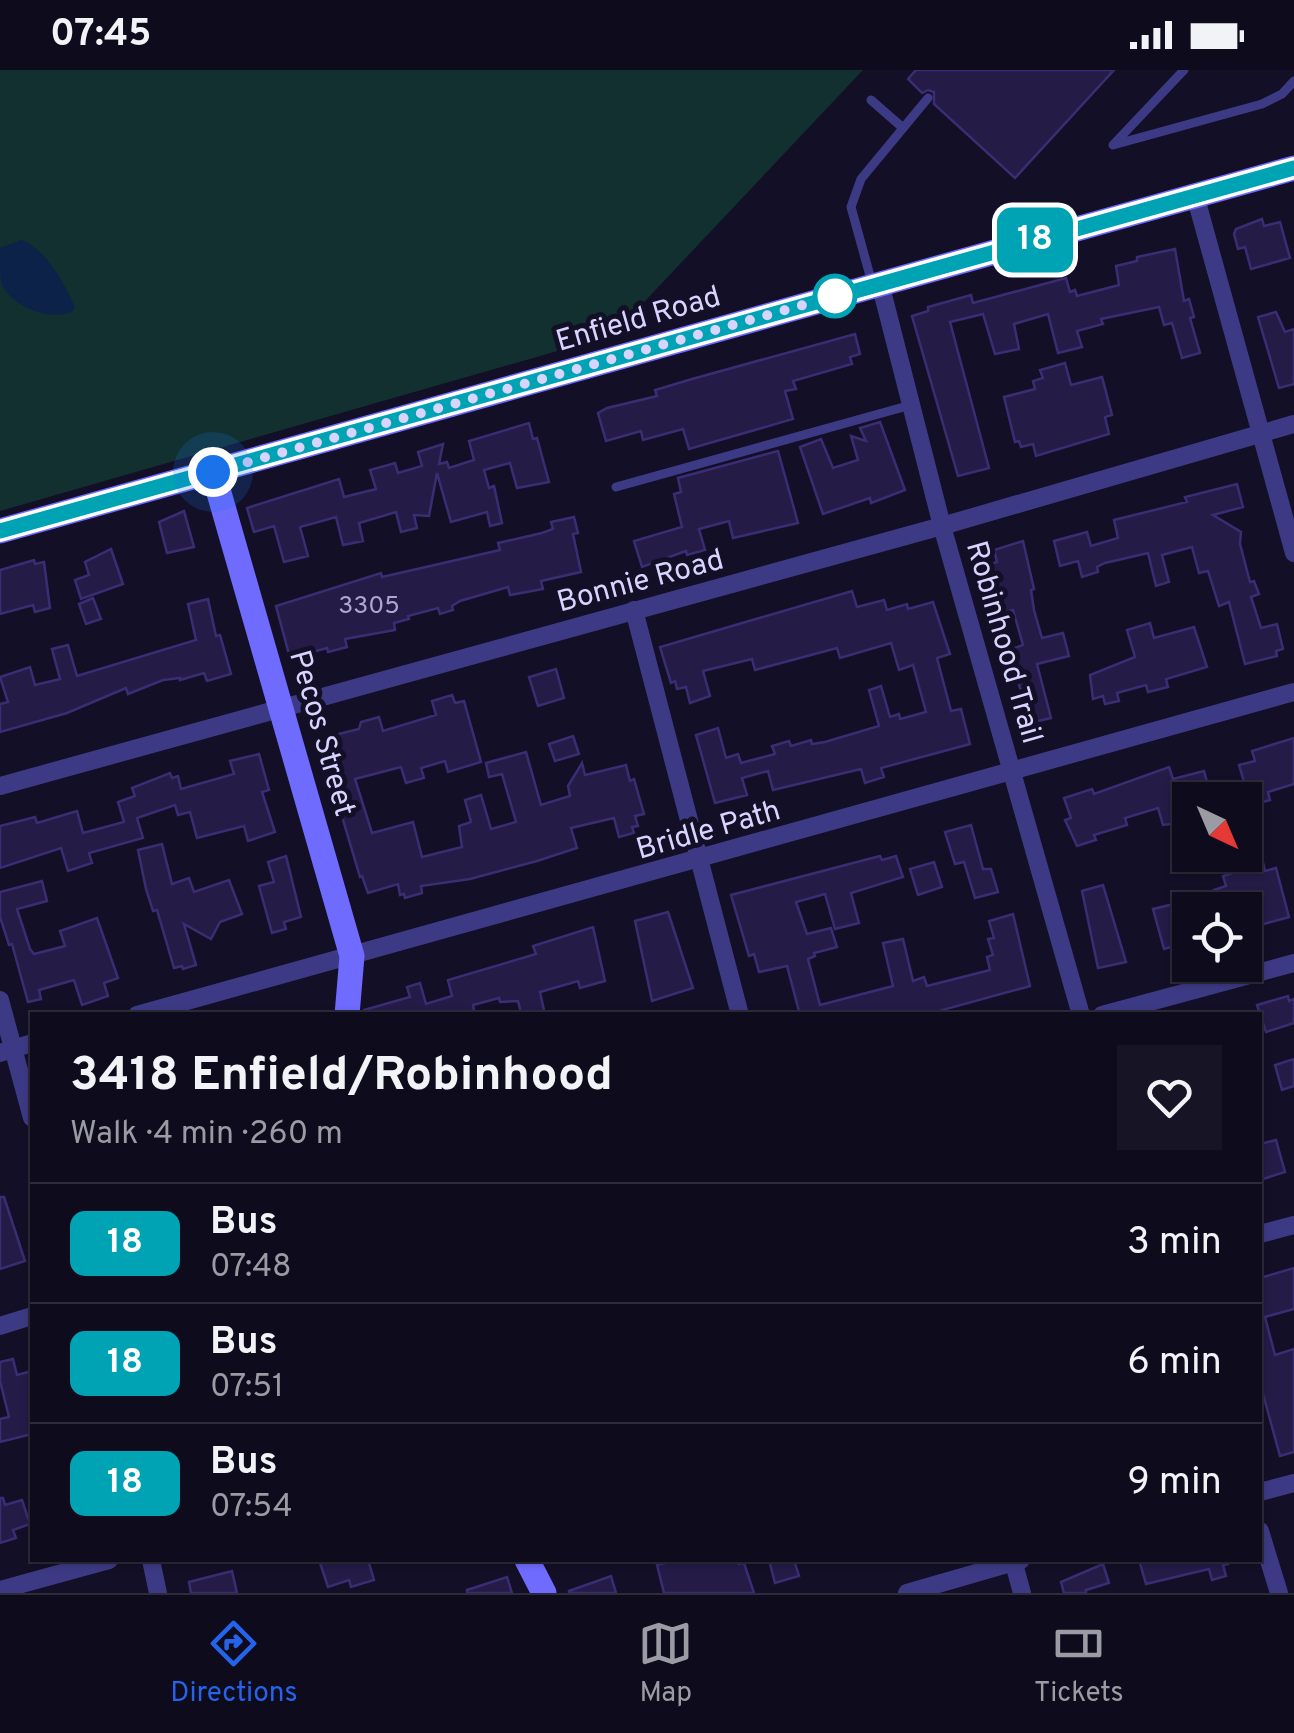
<!DOCTYPE html>
<html lang="en">
<head>
<meta charset="utf-8">
<style>
  body { margin:0; font-family:Overpass,sans-serif; background:#171425; color:#f1f3f6; height:100vh; display:flex; flex-direction:column; font-size:38px; white-space:nowrap }
  * { box-sizing:border-box; margin:0 }
  p { font-size:32px; color:#9b9ba3 }
  .icon { flex:none; width:55px; height:55px; fill:none; stroke:currentColor; stroke-width:2; stroke-linecap:round; stroke-linejoin:round }
  .map { position:relative; flex:1; overflow:hidden }
  .panel { position:absolute; left:30px; top:942px; width:1232px; height:550px; display:flex; flex-direction:column; background:#0e0b1c; border-radius:0px; box-shadow:0 2px 8px #0004,0 0 0 2px #2e2b3b }
  .panel>* { flex:none }
  .badge { padding:0 20px; border-radius:15px; font-size:35px; line-height:65px }
  .needle { width:65px; rotate:136deg }
  .buttons { position:absolute; left:1172px; top:712px; display:grid; gap:20px }
  .buttons a { display:grid; place-items:center; width:90px; height:90px; border-radius:0px; background:#0e0b1c; box-shadow:0 2px 8px #0004,0 0 0 2px #2e2b3b; font-size:50px }
  .you { position:absolute; width:50px; height:50px; margin:-25px; border:8px solid #fff; border-radius:50%; background:#1a73e8; box-shadow:0 0 0 15px #1a73e833 }
  .map>.badge { position:absolute; translate:-50% -50%; box-shadow:0 0 0 5px #fff }
  .round { display:grid; place-items:center; flex:none; width:105px; height:105px; border-radius:0px; background:#171425 }
  .summary { display:flex; align-items:center; justify-content:space-between; height:170px; padding:0 40px }
  h1 { font-size:48px; font-weight:700; line-height:75px }
  ul { padding:0; list-style:none }
  li { display:flex; align-items:center; gap:30px; height:120px; padding:0 40px; border-top:2px solid #2e2b3b }
  li div { flex:1 }
  li b { display:block; font-size:38px }
  li em { font-style:normal }
  li .badge { min-width:110px; font-weight:700; text-align:center }
  .status { display:flex; justify-content:space-between; align-items:center; height:70px; padding:0 50px; background:#0e0b1c; direction:ltr }
  .status svg { height:28px; fill:currentColor }
  .dock { display:flex; justify-content:space-around; align-items:center; height:140px; border-top:2px solid #2e2b3b; background:#0e0b1c; font-size:28px; color:#9b9ba3 }
  .dock a { display:grid; justify-items:center; gap:5px }
  .dock .selected { color:#2563eb }
  .map>svg:first-child { display:block }
  .green { fill:#12302f }
  .water { fill:#0c2248 }
  .building { fill:#241b47; stroke:#3b2d73; stroke-width:2.5 }
  .lines { fill:none; stroke-linecap:round; stroke-linejoin:round }
  .lane { stroke:#3d3a85; stroke-width:9 }
  .street { stroke:#3d3a85; stroke-width:18 }
  .secondary { stroke:#6f6bff; stroke-width:25 }
  .line-casing { stroke:#fff; stroke-width:22 }
  .line { stroke:#00a3b4; stroke-width:15 }
  .walk { stroke:#d9d4ff; stroke-width:10; stroke-dasharray:0 18 }
  .stop-dot { fill:#fff; stroke:#00a3b4; stroke-width:5 }
  .labels { text-anchor:middle; stroke-width:10; stroke-linejoin:round; paint-order:stroke }
  .number-label { font-size:25px; fill:#aca6d1 }
  .street-label { font-size:30px; fill:#d9d4ff; stroke:#130f26 }
</style>
</head>
<body>
<div class="status"><b>07:45</b><svg viewBox="0 0 49 12"><path d="M0 12V9h3v3zM5 12V6h3v6zM10 12V3h3v9zM15 12V0h3v12zM26 1h20v11H26zM47 4h2v5h-2z"/></svg></div>
<div class="map">
<svg width="1294" height="1523" viewBox="0 0 1294 1523">
  <rect width="100%" height="100%" fill="#130f26"/>
  <polygon class="green" points="0,0 863,0 613,265 0,441"/>
  <path class="water" d="M21 170C47 179 64 214 75 237L72 242C49 251 10 237 1 212 0 203 0 188 0 178Z"/>
  <g class="building">
    <polygon points="916,0 1114,0 1015,108 934,34 934,22 928,20 922,23 908,9"/>
    <polygon points="1262,149 1264,156 1280,152 1290,188 1251,199 1245,177 1238,179 1234,164 1236,159"/>
    <polygon points="1175,179 1184,231 1189,229 1194,247 1190,248 1200,283 1182,288 1172,253 1164,255 1159,237 1101,249 1103,254 1077,261 1082,277 1058,283 1048,244 1014,254 1019,279 995,284 983,244 950,252 989,398 958,406 912,246 928,241 928,237 971,225 973,233 1066,208 1070,222 1075,220 1077,226 1119,215 1116,196 1137,191 1137,187"/>
    <polygon points="1276,242 1285,262 1294,259 1294,314 1279,318 1258,247"/>
    <polygon points="855,264 860,284 850,287 852,294 793,311 796,319 785,321 793,349 689,379 683,359 643,370 641,361 606,371 598,343 607,338 657,326 655,320 692,309"/>
    <polygon points="1065,293 1071,315 1102,307 1112,345 1105,347 1109,364 1036,386 1033,374 1021,377 1019,371 1015,372 1004,327 1035,319 1033,311 1043,308 1040,300"/>
    <polygon points="880,352 905,420 871,433 870,428 823,444 800,377 821,369 833,398 858,390 851,366 866,371 860,358"/>
    <polygon points="529,353 533,369 537,368 549,412 517,418 510,393 484,400 489,418 494,416 502,453 490,456 487,442 451,452 437,403 429,446 414,445 417,458 401,462 396,442 359,453 363,471 343,475 336,447 300,457 308,486 284,492 274,456 254,462 247,438 339,409 344,427 376,419 370,400 395,393 398,403 422,396 418,382 443,374 439,394 447,392 449,398 474,390 469,371"/>
    <polygon points="778,381 798,453 733,468 729,451 699,459 705,480 687,485 686,481 642,497 634,471 682,457 674,424 681,422 678,408"/>
    <polygon points="1237,414 1243,437 1213,445 1241,462 1240,474 1250,512 1254,511 1259,524 1251,527 1261,558 1277,554 1283,579 1276,581 1277,586 1245,594 1229,532 1219,536 1208,501 1199,503 1192,477 1162,485 1169,512 1156,516 1148,483 1105,493 1097,497 1098,502 1082,507 1078,491 1060,496 1054,471 1087,462 1091,476 1118,468 1114,450 1187,432 1185,427"/>
    <polygon points="184,441 194,477 167,483 159,452"/>
    <polygon points="574,447 578,463 573,464 581,502 541,511 543,519 510,525 508,517 460,531 452,536 453,540 440,544 438,538 408,546 409,549 394,553 395,560 345,569 347,577 328,582 327,578 290,588 276,536 381,503 382,507 500,480 498,473 542,463 553,459 551,452"/>
    <polygon points="1023,471 1034,519 1031,520 1034,540 1042,568 1063,563 1069,586 1037,594 1051,648 1030,653 1009,580 1023,575 1013,540 1005,542 991,494 997,492 994,480"/>
    <polygon points="111,479 123,514 81,529 75,510 89,505 85,492"/>
    <polygon points="34,490 35,494 44,492 50,538 35,542 33,535 0,544 0,500"/>
    <polygon points="852,521 857,537 884,530 887,540 907,534 908,539 933,532 950,584 937,588 951,641 961,639 970,674 881,698 884,707 865,713 861,699 773,720 768,701 742,708 747,725 715,733 696,665 718,658 726,688 738,684 741,693 775,684 772,676 789,671 791,676 811,670 812,674 825,672 879,656 869,620 881,616 890,647 899,644 900,649 926,642 913,595 899,600 891,573 840,588 837,578 755,600 752,589 703,601 710,626 690,633 686,617 677,619 675,611 671,613 660,577"/>
    <polygon points="93,528 101,549 86,554 79,534"/>
    <polygon points="208,529 216,566 220,565 231,604 207,611 204,603 180,610 180,608 163,610 128,624 126,618 67,643 0,662 0,634 8,632 0,607 30,597 35,615 60,609 52,579 68,575 77,606 196,570 188,534"/>
    <polygon points="1150,553 1154,568 1194,557 1207,597 1166,609 1168,617 1148,622 1146,615 1117,623 1119,631 1105,634 1103,626 1093,629 1090,605 1135,587 1127,560"/>
    <polygon points="556,599 564,628 538,636 529,607"/>
    <polygon points="452,625 455,633 464,631 481,692 448,702 445,691 421,698 424,708 406,713 401,697 355,709 372,763 413,752 422,787 462,777 459,756 471,752 465,730 481,725 491,759 516,752 502,704 489,707 486,693 526,682 541,735 570,726 568,716 582,693 585,705 626,695 630,711 634,709 644,744 635,746 638,756 632,757 634,763 619,767 614,748 571,758 577,778 537,791 470,809 421,816 422,823 405,828 404,824 400,825 398,814 368,823 362,806 360,807 319,669 359,659 361,652 379,647 383,661 436,645 432,631"/>
    <polygon points="573,666 579,684 555,691 549,674"/>
    <polygon points="1294,668 1294,714 1268,722 1270,730 1251,735 1239,695 1255,691 1252,681"/>
    <polygon points="259,684 269,720 262,722 275,762 248,771 244,756 197,768 190,742 178,745 175,735 137,748 143,768 89,783 92,793 68,801 61,778 0,798 0,756 35,747 37,753 77,741 83,763 124,752 118,732 135,726 132,718 170,703 172,708 178,706 181,719 234,704 230,691"/>
    <polygon points="1169,697 1173,709 1204,701 1212,730 1190,730 1190,752 1163,755 1158,738 1125,748 1127,755 1094,765 1096,770 1077,776 1065,750 1071,748 1064,728 1092,719 1094,724"/>
    <polygon points="971,755 983,799 991,799 998,822 975,828 964,792 955,794 945,762"/>
    <polygon points="162,774 172,814 189,808 194,822 229,810 242,844 220,852 211,869 184,854 196,895 183,899 182,896 174,898 157,840 153,841 146,819 138,780"/>
    <polygon points="1259,775 1265,801 1276,798 1289,847 1245,859 1245,840 1190,840 1190,872 1164,879 1153,839 1216,824 1214,820 1226,816 1223,806 1246,799 1242,785 1245,779"/>
    <polygon points="286,786 301,847 284,852 286,859 272,863 259,816 274,812 268,792"/>
    <polygon points="880,786 882,790 896,786 903,807 851,823 859,853 835,859 825,824 796,832 807,864 831,858 837,877 814,883 815,886 808,889 820,935 893,916 883,873 903,869 913,911 924,907 927,916 990,900 987,887 993,885 988,869 994,868 989,851 1013,844 1030,916 935,942 936,945 800,945 787,896 759,902 754,884 749,886 731,825"/>
    <polygon points="934,792 942,817 918,825 910,799"/>
    <polygon points="42,811 47,831 17,839 30,879 34,884 65,876 60,861 97,848 118,908 104,913 108,926 82,935 74,910 39,920 41,929 28,932 12,874 9,875 0,847 0,822"/>
    <polygon points="1103,815 1126,892 1098,898 1082,821"/>
    <polygon points="668,842 693,918 652,931 635,851"/>
    <polygon points="593,857 605,911 580,918 578,911 540,922 545,945 521,943 518,931 500,932 499,928 473,935 475,945 363,945 364,940 410,927 407,917 420,913 426,934 452,926 448,910 536,884 533,876"/>
    <polygon points="1288,926 1289,931 1294,929 1294,953 1266,962 1257,935"/>
    <polygon points="1294,989 1294,1016 1282,1020 1275,995"/>
    <polygon points="1276,1070 1285,1102 1260,1110 1260,1074"/>
    <polygon points="0,1127 4,1127 25,1191 0,1199"/>
    <polygon points="1294,1198 1294,1239 1265,1247 1275,1285 1294,1279 1294,1382 1280,1386 1260,1313 1260,1208"/>
    <polygon points="13,1289 17,1305 32,1301 32,1364 0,1372 0,1349 9,1347 0,1311 0,1292"/>
    <polygon points="0,1428 3,1428 5,1435 22,1430 30,1454 13,1460 16,1468 0,1473"/>
    <polygon points="319,1490 368,1490 374,1510 351,1517 349,1510 328,1517"/>
    <polygon points="678,1490 738,1490 739,1494 744,1493 754,1523 664,1523 657,1495"/>
    <polygon points="769,1490 794,1490 799,1506 775,1513"/>
    <polygon points="1139,1490 1227,1490 1228,1494 1223,1495 1226,1506 1212,1510 1209,1499 1146,1514"/>
    <polygon points="1103,1494 1109,1513 1086,1520 1086,1523 1064,1523 1061,1512"/>
    <polygon points="232,1501 237,1523 191,1523 189,1512"/>
    <polygon points="611,1506 616,1523 569,1523 569,1521"/>
    <polygon points="507,1507 512,1523 467,1523 467,1520"/>
  </g>
  <g class="lines">
    <g class="lane">
      <polyline points="1184,0 1113,75 1262,34 1282,24 1294,11"/>
      <polyline points="871,30 903,58"/>
      <polyline points="872,213 851,137 861,109 928,28"/>
      <polyline points="616,417 911,335"/>
    </g>
    <g class="street">
      <polyline points="1195,125 1294,483"/>
      <polyline points="880,213 942,456 1081,945"/>
      <polyline points="634,540 740,945"/>
      <polyline points="0,716 942,456 1294,354"/>
      <polyline points="0,930 32,1048"/>
      <polyline points="137,945 1294,622"/>
      <polyline points="1102,945 1294,893"/>
      <polyline points="0,983 32,973"/>
      <polyline points="1260,1164 1294,1155"/>
      <polyline points="0,1256 32,1246"/>
      <polyline points="1260,1422 1294,1413"/>
      <polyline points="1260,1461 1279,1523"/>
      <polyline points="151,1490 158,1523"/>
      <polyline points="1013,1490 1022,1523"/>
      <polyline points="0,1520 109,1490"/>
      <polyline points="907,1523 1021,1490"/>
    </g>
    <g class="secondary">
      <polyline points="213,402 352,886 347,945"/>
      <polyline points="0,461 1294,98"/>
      <polyline points="527,1490 544,1523"/>
    </g>
  </g>
  <g class="lines">
    <defs>
      <polyline id="line" points="0,461 1294,98"/>
    </defs>
    <use href="#line" class="line-casing"/>
    <use href="#line" class="line"/>
    <polyline class="walk" points="213,402 835,226"/>
  </g>
  <circle class="stop-dot" cx="835" cy="226" r="20"/>
  <g class="labels">
    <g class="number-label">
      <text x="369" y="543">3305</text>
    </g>
    <g class="street-label">
      <text transform="translate(638 248) rotate(-16)" y="10">Enfield Road</text>
      <text transform="translate(640 510) rotate(-15)" y="10">Bonnie Road</text>
      <text transform="translate(1005 572) rotate(74)" y="10">Robinhood Trail</text>
      <text transform="translate(323 663) rotate(74)" y="10">Pecos Street</text>
      <text transform="translate(708 759) rotate(-16)" y="10">Bridle Path</text>
    </g>
  </g>
</svg>
<div class="buttons">
<a><svg class="needle" viewBox="-14 -14 28 28"><path d="M0-13l5 13h-10z" fill="#e53935"/><path d="M0 13l5-13h-10z" fill="#9b9ba3"/></svg></a>
<a><svg class="icon" aria-label="locate" viewBox="0 0 24 24"><circle cx="12" cy="12" r="6"/><path d="M12 2v4M12 18v4M2 12h4M18 12h4"/></svg></a>
</div>
<div class="you" style="left:213px;top:402px"></div>
<b class="badge" style="left:1035px;top:170px;background:#00a3b4;color:#fff">18</b>
<section class="panel">
<div class="summary"><div><h1>3418 Enfield/Robinhood</h1><p>Walk · 4 min · 260 m</p></div><a class="round"><svg class="icon" aria-label="heart" viewBox="0 0 24 24"><path d="M12 20l-8-8c-3-5 5-10 8-4 3-6 11-1 8 4z"/></svg></a></div>
<ul>
<li><span class="badge" style="background:#00a3b4;color:#fff">18</span><div><b>Bus</b><p>07:48</p></div><em>3 min</em></li>
<li><span class="badge" style="background:#00a3b4;color:#fff">18</span><div><b>Bus</b><p>07:51</p></div><em>6 min</em></li>
<li><span class="badge" style="background:#00a3b4;color:#fff">18</span><div><b>Bus</b><p>07:54</p></div><em>9 min</em></li>
</ul>
</section>
</div>
<nav class="dock">
<a class="selected"><svg class="icon" aria-label="directions" viewBox="0 0 24 24"><path d="M12 3l9 9-9 9-9-9zM9 14v-3h6M13 9l2 2-2 2"/></svg>Directions</a>
<a><svg class="icon" aria-label="map" viewBox="0 0 24 24"><path d="M3 6l6-2 6 2 6-2v14l-6 2-6-2-6 2zM9 4v14M15 6v14"/></svg>Map</a>
<a><svg class="icon" aria-label="tickets" viewBox="0 0 24 24"><path d="M3 7h18v10H3zM15 7v10"/></svg>Tickets</a>
</nav>
</body>
</html>
